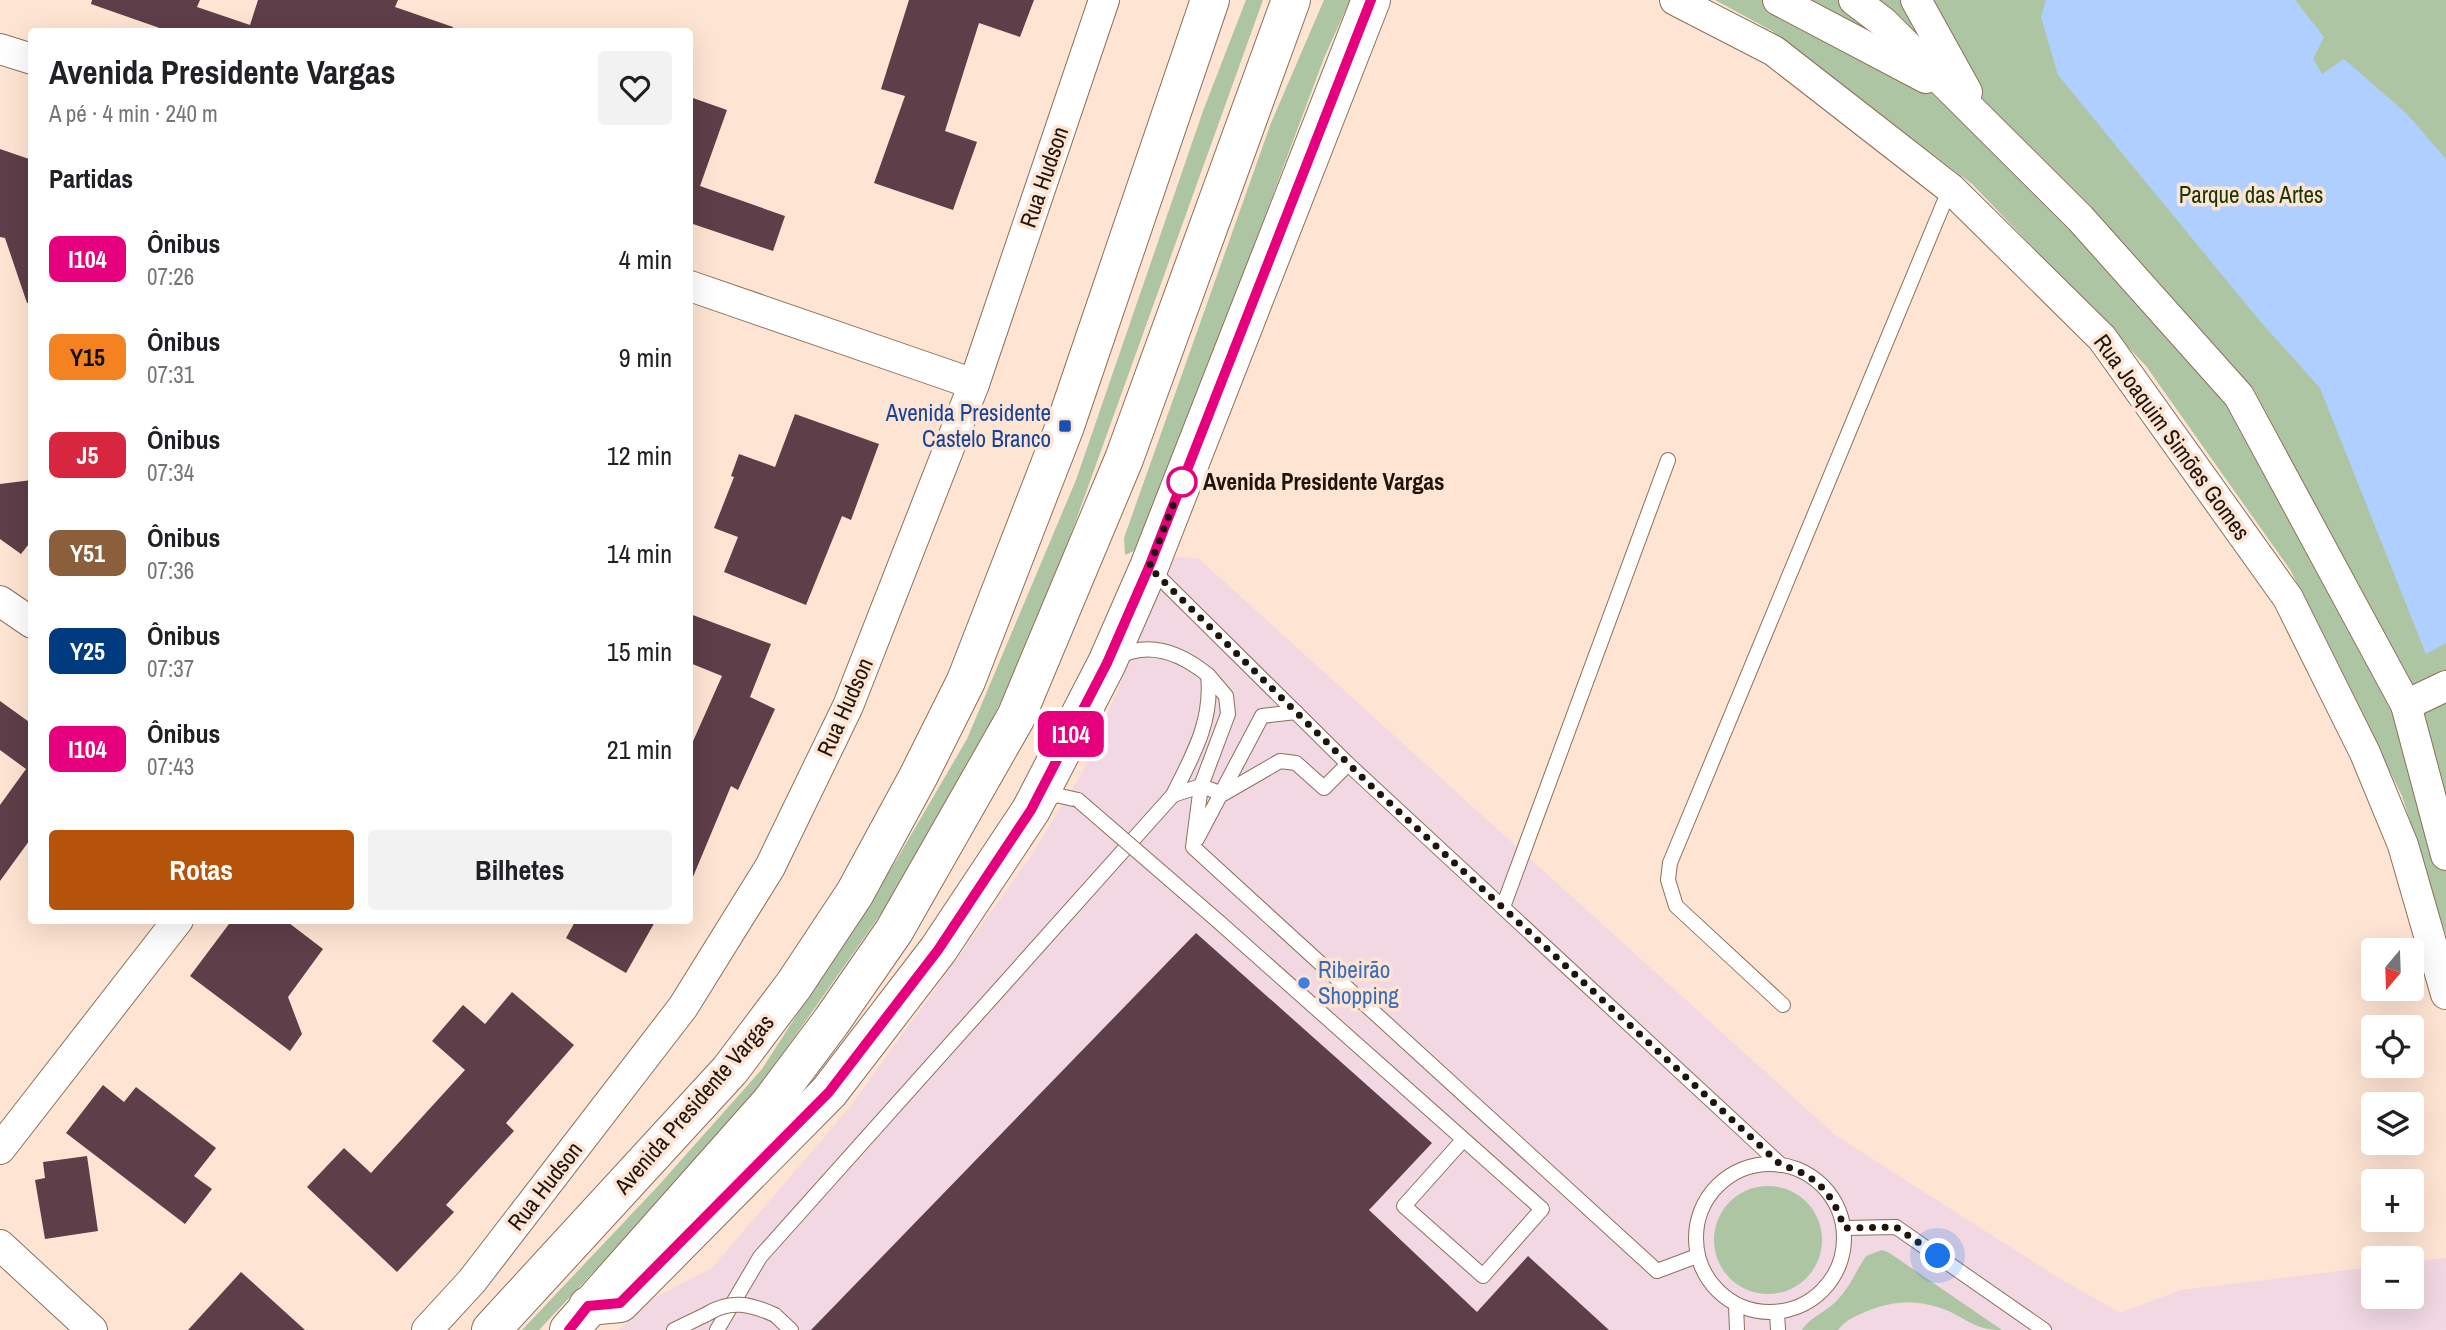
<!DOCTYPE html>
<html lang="pt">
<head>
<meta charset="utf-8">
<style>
  body { margin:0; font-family:"Archivo Narrow",sans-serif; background:#f2f2f2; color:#202124; height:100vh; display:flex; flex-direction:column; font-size:26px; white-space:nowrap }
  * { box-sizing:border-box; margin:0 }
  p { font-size:23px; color:#757577 }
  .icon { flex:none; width:38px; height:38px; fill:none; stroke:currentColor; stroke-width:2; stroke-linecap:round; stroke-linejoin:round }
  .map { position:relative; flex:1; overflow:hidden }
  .details { position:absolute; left:28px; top:28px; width:665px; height:896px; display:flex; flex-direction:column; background:#fff; border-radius:7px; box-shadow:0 7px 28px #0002 }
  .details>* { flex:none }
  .badge { padding:0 14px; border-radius:10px; font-size:24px; line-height:46px }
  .needle { width:46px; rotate:199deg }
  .fabs { position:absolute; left:2361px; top:938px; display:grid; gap:14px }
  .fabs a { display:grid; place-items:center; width:63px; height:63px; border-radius:7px; background:#fff; box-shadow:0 7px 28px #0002; font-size:35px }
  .you { position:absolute; width:35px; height:35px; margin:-18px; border:5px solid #fff; border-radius:50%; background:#1a73e8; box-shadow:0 0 0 10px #1a73e833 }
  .map>.badge { position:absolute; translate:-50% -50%; box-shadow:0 0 0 4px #fff }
  h2 { padding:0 21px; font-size:26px; line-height:63px }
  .round { display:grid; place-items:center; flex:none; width:74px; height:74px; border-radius:7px; background:#f2f2f2 }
  .headline { display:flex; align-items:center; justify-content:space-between; height:119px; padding:0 21px }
  h1 { font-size:33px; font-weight:800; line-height:52px }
  .action { display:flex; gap:14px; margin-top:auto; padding:14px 21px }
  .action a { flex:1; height:80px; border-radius:7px; background:#b45309; color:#fff; font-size:28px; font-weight:800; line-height:80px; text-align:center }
  .action a+a { background:#f2f2f2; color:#202124 }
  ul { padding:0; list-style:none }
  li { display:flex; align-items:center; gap:21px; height:98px; padding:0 21px }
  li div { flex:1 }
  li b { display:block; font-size:26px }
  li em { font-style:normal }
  li .badge { min-width:77px; font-weight:700; text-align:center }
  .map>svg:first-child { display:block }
  .commercial { fill:#f1d8e3 }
  .green { fill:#aec5a3 }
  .water { fill:#afd0ff }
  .building { fill:#5e3e48 }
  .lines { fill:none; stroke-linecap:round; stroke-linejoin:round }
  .lane-casing { stroke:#8c705b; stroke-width:16 }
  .street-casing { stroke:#8c705b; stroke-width:32 }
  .primary-casing { stroke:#8c705b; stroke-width:40 }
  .lane { stroke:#fff; stroke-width:14 }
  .street { stroke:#fff; stroke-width:30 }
  .primary { stroke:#fff; stroke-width:38 }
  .lane-bridge-casing { stroke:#8c705b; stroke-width:16; stroke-linecap:butt }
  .lane-bridge { stroke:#fff; stroke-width:14 }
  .line-casing { stroke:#fff; stroke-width:16 }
  .line { stroke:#e6007e; stroke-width:10 }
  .walk { stroke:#20150c; stroke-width:7; stroke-dasharray:0 12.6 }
  .transit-dot { fill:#1a4fb4; stroke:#fee4d2; stroke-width:2.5 }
  .stop-dot { fill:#fff; stroke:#e6007e; stroke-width:3.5 }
  .shop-dot { fill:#3f7fe0; stroke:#fee4d2; stroke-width:2.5 }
  .labels { text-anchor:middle; stroke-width:7; stroke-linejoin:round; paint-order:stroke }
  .street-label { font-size:23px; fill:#20150c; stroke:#fee4d2 }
  .park-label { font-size:23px; fill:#1a3704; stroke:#fee4d2 }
  .transit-label { font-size:23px; fill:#164399; stroke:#fee4d2; text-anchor:end }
  .stop-label { font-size:23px; font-weight:bold; fill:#20150c; stroke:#fee4d2; text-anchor:start }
  .shop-label { font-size:23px; fill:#366cbe; stroke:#fee4d2; text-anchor:start }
</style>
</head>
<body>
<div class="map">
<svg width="2446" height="1330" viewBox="0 0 2446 1330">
  <rect width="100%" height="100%" fill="#fee4d2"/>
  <polygon class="commercial" points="1173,557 1198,558 1835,1135 2057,1277 2120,1313 2181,1290 2373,1267 2373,1297 2412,1297 2412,1262 2446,1258 2446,1330 619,1330 652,1299 712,1268 850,1107 1029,859 1085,768"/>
  <g class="green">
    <polygon points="1246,0 1263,0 1047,601 983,740 887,905 737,1119 539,1330 522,1330 659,1185 762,1069 897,859 967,739 1076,480 1203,111"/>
    <polygon points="1324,0 1350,0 1324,58 1146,535 1134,551 1125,555 1124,538 1271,123"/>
    <polygon points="1715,0 2446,0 2446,935 2402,796 2291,571 2146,366 1972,184 1772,31"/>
    <circle cx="1768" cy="1240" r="54"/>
    <path d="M1882 1250 1888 1252 2002 1330C1975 1330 1969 1320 1946 1310 1922 1300 1894 1300 1870 1310 1858 1315 1846 1319 1838 1330H1802C1810 1318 1821 1314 1831 1306 1848 1292 1854 1274 1866 1256Z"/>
  </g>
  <polygon class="water" points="2046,0 2295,0 2324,37 2313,59 2322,74 2344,59 2407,114 2446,159 2446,643 2426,654 2320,388 2259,320 2058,75 2041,17"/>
  <g class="building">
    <polygon points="92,0 200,0 197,7 250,25 258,0 398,0 395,7 453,27 453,32 171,32 91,4"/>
    <polygon points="909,0 1034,0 1020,37 979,23 945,131 977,142 953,210 874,183 905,96 881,89"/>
    <polygon points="690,97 727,110 700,186 785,216 773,251 690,223"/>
    <polygon points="0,149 32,160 32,303 27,303 5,238 0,237"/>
    <polygon points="795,414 879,444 851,520 842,516 806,605 724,572 738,537 714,528 734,477 731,476 739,454 775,467"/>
    <polygon points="32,480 32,540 21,554 0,539 0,484"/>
    <polygon points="690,614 771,644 750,697 775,709 738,790 731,786 690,884 690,748 722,676 690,663"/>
    <polygon points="0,701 32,724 32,837 0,881 0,805 26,769 0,750"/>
    <polygon points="232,920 285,920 323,949 288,997 302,1034 290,1051 190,976"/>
    <polygon points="576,920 656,920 626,973 566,938"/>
    <polygon points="1196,933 1432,1143 1369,1210 1477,1312 1528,1256 1609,1330 811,1330"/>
    <polygon points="512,992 574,1045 506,1123 514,1131 446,1205 454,1212 397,1272 307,1187 344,1148 371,1173 465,1070 432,1041 463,1005 485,1024"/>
    <polygon points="103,1085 124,1102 136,1087 216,1148 194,1176 212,1189 185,1224 66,1133"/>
    <polygon points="87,1156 98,1231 45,1239 35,1180 45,1178 43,1162"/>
    <polygon points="241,1272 305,1330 188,1330"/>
  </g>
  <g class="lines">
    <defs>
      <g id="lane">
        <polyline points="1152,570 1348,764 1781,1165"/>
        <polyline points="1209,676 1226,696 1228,714 1201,786 1193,847 1657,1271 1697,1256"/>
        <polyline points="1173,795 1201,786 1223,794 1280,761 1296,763 1324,788 1348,764"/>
        <polyline points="1045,802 1056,795 1078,800"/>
        <polyline points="1197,839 1262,716 1296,712"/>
        <polyline points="1503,907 1668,460"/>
        <polyline points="1219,922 1542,1209 1483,1276 1404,1206 1463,1140"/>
        <polyline points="1783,1005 1676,906 1668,880 1670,863 1950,188"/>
        <circle cx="1770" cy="1238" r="74"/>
        <polyline points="1844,1228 1896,1227 2044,1330"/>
        <polyline points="1736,1305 1737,1330"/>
        <polyline points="1777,1312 1778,1330"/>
        <polyline points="775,1315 791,1330"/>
        <polyline points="674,1330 707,1314"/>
        <path d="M717 1330 760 1257 1173 795C1193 755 1213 721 1208 675 1182 654 1150 640 1118 657"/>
      </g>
      <g id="street">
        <polyline points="1675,0 1774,51 1950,188 2102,338 2288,598 2365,753 2403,845 2446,994"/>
        <polyline points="1778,0 1926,78"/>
        <polyline points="1854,0 1883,22 2080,218 2239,396 2406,705 2446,855"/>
        <polyline points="1916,0 1967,92"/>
        <polyline points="0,49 32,59"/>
        <polyline points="690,286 974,384"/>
        <polyline points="0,601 32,623"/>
        <polyline points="2406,705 2446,686"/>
        <polyline points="0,1149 178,920"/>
        <polyline points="0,1245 92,1330"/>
        <polyline points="427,1330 472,1281 683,1007 770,867 848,706 974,384 1104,0"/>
      </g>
      <g id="primary">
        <polyline points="588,1306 620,1303 829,1092 938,950 1031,810 1107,663 1149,567 1371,0"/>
        <polyline points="491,1330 730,1070 794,985 855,893 918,777 966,681 1065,426 1210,0"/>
        <polyline points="569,1330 771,1102 831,1022 894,931 1016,717 1124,459 1291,0"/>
      </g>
    </defs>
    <use href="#lane" class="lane-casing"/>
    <use href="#street" class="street-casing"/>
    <use href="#primary" class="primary-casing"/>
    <use href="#lane" class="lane"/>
    <use href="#street" class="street"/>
    <use href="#primary" class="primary"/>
    <defs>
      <g id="lane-bridge">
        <polyline points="1078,800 1219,922"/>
        <path d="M707 1314C730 1299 751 1304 775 1315"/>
      </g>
    </defs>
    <use href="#lane-bridge" class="lane-bridge-casing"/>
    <use href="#lane-bridge" class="lane-bridge"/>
  </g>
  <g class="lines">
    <defs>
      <polyline id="line" points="569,1330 588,1306 620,1303 829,1092 938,950 1031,810 1107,663 1149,567 1371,0"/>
    </defs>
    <use href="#line" class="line-casing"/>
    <use href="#line" class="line"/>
    <path class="walk" d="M1182 482 1149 567 1368 783 1781 1165C1816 1175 1833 1193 1844 1228L1896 1227 1938 1256"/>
  </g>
  <rect class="transit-dot" x="1058" y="419" width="14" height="14" rx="3.5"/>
  <circle class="stop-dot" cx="1182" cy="482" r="14"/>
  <circle class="shop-dot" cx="1304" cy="983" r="7"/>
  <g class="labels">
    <g class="street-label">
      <text transform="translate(1044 177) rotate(-71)" y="8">Rua Hudson</text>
      <text transform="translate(2172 437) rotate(54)" y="8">Rua Joaquim Simões Gomes</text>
      <text transform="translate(845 707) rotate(-66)" y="8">Rua Hudson</text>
      <text transform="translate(694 1104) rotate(-49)" y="8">Avenida Presidente Vargas</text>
      <text transform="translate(545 1186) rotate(-52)" y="8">Rua Hudson</text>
    </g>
    <g class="park-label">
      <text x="2251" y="203">Parque das Artes</text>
    </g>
    <g class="transit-label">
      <text x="1051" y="421">Avenida Presidente<tspan x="1051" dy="26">Castelo Branco</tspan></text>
    </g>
    <g class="stop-label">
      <text x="1203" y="490">Avenida Presidente Vargas</text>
    </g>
    <g class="shop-label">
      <text x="1318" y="978">Ribeirão<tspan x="1318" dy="26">Shopping</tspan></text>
    </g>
  </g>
</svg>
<div class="fabs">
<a><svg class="needle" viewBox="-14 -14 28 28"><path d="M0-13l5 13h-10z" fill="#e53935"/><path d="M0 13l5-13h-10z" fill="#757577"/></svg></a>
<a><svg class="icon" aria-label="locate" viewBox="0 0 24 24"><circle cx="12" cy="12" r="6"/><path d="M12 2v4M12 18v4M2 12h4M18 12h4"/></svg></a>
<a><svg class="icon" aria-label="layers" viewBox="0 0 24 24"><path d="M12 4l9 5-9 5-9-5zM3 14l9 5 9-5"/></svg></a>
<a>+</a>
<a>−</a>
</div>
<div class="you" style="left:1938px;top:1256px"></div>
<b class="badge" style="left:1071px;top:734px;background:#e6007e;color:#fff">I104</b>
<section class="details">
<div class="headline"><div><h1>Avenida Presidente Vargas</h1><p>A pé · 4 min · 240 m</p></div><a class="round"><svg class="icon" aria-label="heart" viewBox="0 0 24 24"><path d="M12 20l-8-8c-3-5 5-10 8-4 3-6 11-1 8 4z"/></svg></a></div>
<h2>Partidas</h2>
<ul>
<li><span class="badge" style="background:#e6007e;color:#fff">I104</span><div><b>Ônibus</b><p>07:26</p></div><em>4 min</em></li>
<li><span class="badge" style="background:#f58220;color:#111">Y15</span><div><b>Ônibus</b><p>07:31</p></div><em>9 min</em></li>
<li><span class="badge" style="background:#d7263d;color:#fff">J5</span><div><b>Ônibus</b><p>07:34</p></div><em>12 min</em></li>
<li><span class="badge" style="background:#8b5e3c;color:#fff">Y51</span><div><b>Ônibus</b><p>07:36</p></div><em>14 min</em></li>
<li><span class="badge" style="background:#003b80;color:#fff">Y25</span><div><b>Ônibus</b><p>07:37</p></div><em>15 min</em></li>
<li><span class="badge" style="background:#e6007e;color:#fff">I104</span><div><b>Ônibus</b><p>07:43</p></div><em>21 min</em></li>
</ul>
<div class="action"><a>Rotas</a><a>Bilhetes</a></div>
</section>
</div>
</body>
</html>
